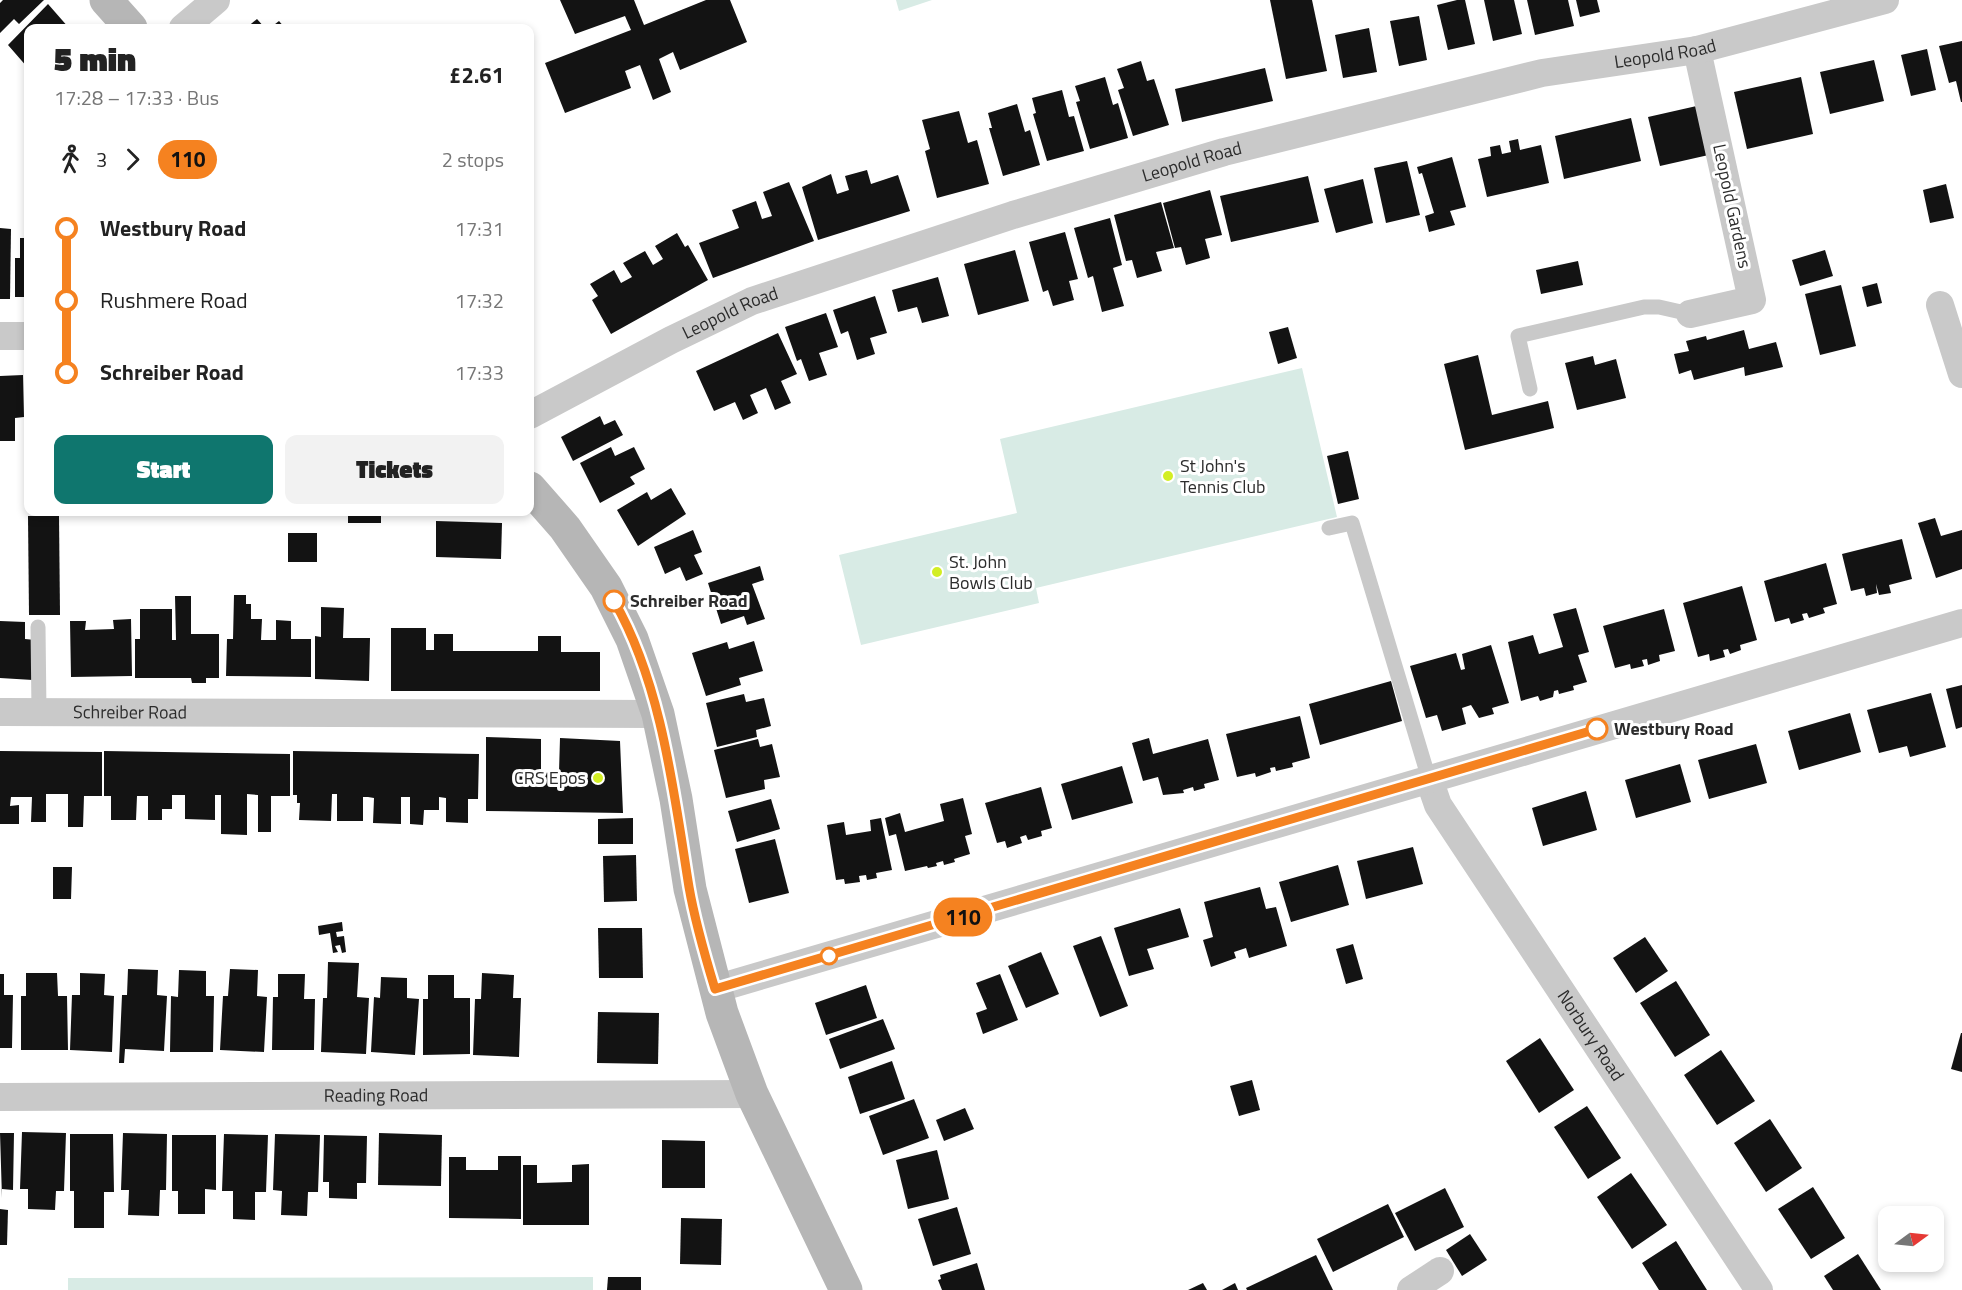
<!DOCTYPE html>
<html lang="en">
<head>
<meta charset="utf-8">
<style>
  body { margin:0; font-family:"Titillium Web",sans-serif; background:#f2f2f2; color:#222; height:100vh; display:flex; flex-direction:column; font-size:22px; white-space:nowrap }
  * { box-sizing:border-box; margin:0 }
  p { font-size:20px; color:#767676 }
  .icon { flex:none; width:33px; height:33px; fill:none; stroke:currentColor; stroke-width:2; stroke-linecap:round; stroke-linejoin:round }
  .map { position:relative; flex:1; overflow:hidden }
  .details { position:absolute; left:24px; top:24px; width:510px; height:492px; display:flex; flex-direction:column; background:#fff; border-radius:12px; box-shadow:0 3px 9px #0003 }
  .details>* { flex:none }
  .badge { padding:0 12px; border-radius:20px; font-size:21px; line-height:39px }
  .needle { width:39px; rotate:75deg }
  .controls { position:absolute; left:1878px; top:1206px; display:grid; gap:12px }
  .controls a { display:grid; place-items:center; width:66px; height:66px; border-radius:12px; background:#fff; box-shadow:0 3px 9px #0003; font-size:30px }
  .map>.badge { position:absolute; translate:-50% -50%; box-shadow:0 0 0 3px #fff }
  .legs { display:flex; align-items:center; gap:9px; height:66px; padding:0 30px; font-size:20px }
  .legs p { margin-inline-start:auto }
  .summary { display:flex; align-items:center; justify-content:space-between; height:102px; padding:0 30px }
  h1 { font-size:33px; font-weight:800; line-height:45px }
  .cta { display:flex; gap:12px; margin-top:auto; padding:12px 30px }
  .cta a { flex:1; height:69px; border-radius:12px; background:#0f766e; color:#fff; font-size:24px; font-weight:800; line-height:69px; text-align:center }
  .cta a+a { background:#f2f2f2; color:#222 }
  ul { padding:0 30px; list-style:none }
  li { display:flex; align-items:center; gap:21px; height:72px; font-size:22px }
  li i { display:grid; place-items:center; width:9px; height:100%; margin:0 8px; background:currentColor }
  li i::after { content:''; width:15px; height:15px; margin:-8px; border:4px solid; border-radius:50%; background:#fff }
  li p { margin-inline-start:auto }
  li:first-child i { background:linear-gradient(#0000 50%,currentColor 0) }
  li:last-child i { background:linear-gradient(currentColor 50%,#0000 0) }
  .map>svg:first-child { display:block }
  .green { fill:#d8ebe5 }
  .building { fill:#131313 }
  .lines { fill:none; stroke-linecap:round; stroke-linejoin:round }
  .lane { stroke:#c9c9c9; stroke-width:15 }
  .street { stroke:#c9c9c9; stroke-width:28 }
  .secondary { stroke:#b6b6b6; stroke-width:33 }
  .line-1-casing { stroke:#fff; stroke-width:14 }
  .line-1 { stroke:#f58220; stroke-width:9 }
  .poi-dot { fill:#d3ee24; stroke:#fff; stroke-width:2 }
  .stop-1-dot { fill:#fff; stroke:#f58220; stroke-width:3 }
  .labels { text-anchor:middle; stroke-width:6; stroke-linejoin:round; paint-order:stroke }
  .street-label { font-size:18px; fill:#2c2c2c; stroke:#fff }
  .poi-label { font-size:18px; fill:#2c2c2c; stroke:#fff; text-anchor:start }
  .stop-label { font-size:18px; font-weight:bold; fill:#2c2c2c; stroke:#fff; text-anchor:start }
</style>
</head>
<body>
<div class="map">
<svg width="1962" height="1290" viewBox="0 0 1962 1290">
  <rect width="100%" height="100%" fill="#fff"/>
  <g class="green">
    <polygon points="896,0 932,0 899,11"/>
    <polygon points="1302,368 1337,517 1036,588 1039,603 861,645 839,555 1017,513 1000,439"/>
    <polygon points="593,1277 593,1290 68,1290 68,1278"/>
  </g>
  <g class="building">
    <polygon points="3,0 44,0 19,24 14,19 0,33 0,3"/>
    <polygon points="560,0 634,0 644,25 706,0 730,0 747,42 680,70 673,52 659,59 671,92 653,100 640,65 625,71 631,88 565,113 545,63 631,30 625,16 575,34"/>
    <polygon points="1270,0 1312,0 1327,71 1286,79"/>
    <polygon points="1457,0 1465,0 1475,44 1448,50 1437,5"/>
    <polygon points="1484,0 1514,0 1522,34 1493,41"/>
    <polygon points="1527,0 1568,0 1574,26 1535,35"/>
    <polygon points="1576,0 1597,0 1600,12 1580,17"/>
    <polygon points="48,4 69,28 28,28 28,68 8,45"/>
    <polygon points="1419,16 1427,60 1399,66 1390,21"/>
    <polygon points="257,19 265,28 246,28"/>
    <polygon points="279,21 285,28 270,28"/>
    <polygon points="1369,28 1377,72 1343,78 1335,35"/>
    <polygon points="1962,41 1962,102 1961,102 1956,81 1949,83 1939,46"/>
    <polygon points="1927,49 1936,90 1911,96 1901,55"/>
    <polygon points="1874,60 1884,101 1830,114 1820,72"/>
    <polygon points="1141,61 1147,81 1154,79 1169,125 1133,136 1118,90 1124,88 1117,69"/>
    <polygon points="1265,68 1273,101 1182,122 1175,89"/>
    <polygon points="1105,77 1113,105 1118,103 1128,138 1090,149 1076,102 1080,101 1075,86"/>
    <polygon points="1801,77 1813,134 1747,149 1734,92"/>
    <polygon points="1062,90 1069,117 1074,116 1084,151 1047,161 1033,114 1036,113 1032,98"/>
    <polygon points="1017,104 1025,132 1030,130 1040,165 1003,176 989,128 992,128 988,113"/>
    <polygon points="1701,105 1713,154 1660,166 1648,117"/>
    <polygon points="959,111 968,143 977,140 989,184 937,198 925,151 930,149 922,120"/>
    <polygon points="1631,118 1641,161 1564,179 1555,136"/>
    <polygon points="1518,139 1520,150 1541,145 1549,183 1487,197 1478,159 1491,156 1490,147 1500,145 1502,154 1511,152 1509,141"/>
    <polygon points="1452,157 1466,207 1450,211 1455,225 1429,232 1425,216 1434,213 1422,173 1419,174 1417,167"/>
    <polygon points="1407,161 1420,215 1386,223 1374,168"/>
    <polygon points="867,170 871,184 898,175 910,211 818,240 802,187 831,174 837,194 849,190 845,176"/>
    <polygon points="1308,176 1319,222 1231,242 1220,196"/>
    <polygon points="1363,179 1373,223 1336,233 1324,189"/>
    <polygon points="789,182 814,241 713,278 699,243 739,228 732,210 756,201 762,219 772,216 763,192"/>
    <polygon points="1946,184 1954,218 1930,223 1923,190"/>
    <polygon points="1210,190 1222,235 1205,239 1210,258 1186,265 1181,247 1175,248 1163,203"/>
    <polygon points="1161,202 1174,248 1156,252 1162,271 1137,278 1132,260 1126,261 1114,215"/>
    <polygon points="1110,218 1122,265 1113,268 1124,306 1102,312 1093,276 1088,278 1074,228"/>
    <polygon points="0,228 11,229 10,299 0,299"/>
    <polygon points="1065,232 1078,279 1069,281 1074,300 1053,306 1048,290 1043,292 1029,242"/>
    <polygon points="677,233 685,247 688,245 708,280 611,334 592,300 598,296 590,284 614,270 621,283 632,277 623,263 645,251 653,265 663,259 655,246"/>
    <polygon points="20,238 28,238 28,297 15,297 15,258 20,258"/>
    <polygon points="1015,250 1029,301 978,315 964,264"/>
    <polygon points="1825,250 1833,276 1800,286 1792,260"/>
    <polygon points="1578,261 1583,285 1541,294 1536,270"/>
    <polygon points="938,277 949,316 922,323 917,307 898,312 892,290"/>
    <polygon points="1877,283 1882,303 1867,307 1862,287"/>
    <polygon points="1841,285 1856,346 1820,355 1805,294"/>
    <polygon points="875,296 887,333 870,338 875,354 857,360 848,331 841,334 833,310"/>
    <polygon points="826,313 838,347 819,353 827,375 809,381 801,359 797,361 785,327"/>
    <polygon points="1288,327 1297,358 1278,364 1269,332"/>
    <polygon points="1744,330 1749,349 1776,342 1783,367 1745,376 1744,367 1694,380 1691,370 1679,374 1674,354 1689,351 1686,341 1706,336 1707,340"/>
    <polygon points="778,333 797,374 781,381 791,403 775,410 766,388 750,395 758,413 743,420 735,402 714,411 696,371"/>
    <polygon points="1478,355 1492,415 1548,401 1554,428 1465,450 1444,364"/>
    <polygon points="1593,356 1595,365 1616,359 1626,398 1577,410 1565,363"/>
    <polygon points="23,375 24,417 15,418 15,441 0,441 0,376"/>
    <polygon points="600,416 604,425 615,420 623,435 573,461 561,437"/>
    <polygon points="611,447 615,456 634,447 645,469 630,477 635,484 600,503 580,463"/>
    <polygon points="1348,451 1359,499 1338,504 1327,456"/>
    <polygon points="671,488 686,514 638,546 617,510 647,492 651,500"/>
    <rect x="348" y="512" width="33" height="11"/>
    <polygon points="28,516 59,516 60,615 29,615"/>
    <polygon points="1935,518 1941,536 1962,530 1962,569 1936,578 1918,523"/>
    <polygon points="436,521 502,523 501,559 436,557"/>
    <polygon points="693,530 702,552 694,555 703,574 686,581 680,567 665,574 654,547"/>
    <rect x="288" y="533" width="29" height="29"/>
    <polygon points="1902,539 1912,579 1889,585 1891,593 1879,595 1876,584 1877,593 1866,596 1864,588 1851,591 1842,554"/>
    <polygon points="1826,563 1837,604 1823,608 1825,613 1809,618 1807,613 1802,614 1804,620 1791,624 1789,618 1775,622 1764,581"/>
    <polygon points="760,566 764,580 752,584 765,619 747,625 744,616 721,624 708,583"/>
    <polygon points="1742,586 1757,640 1740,645 1741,650 1730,654 1728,649 1723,650 1725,657 1710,661 1709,654 1698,657 1683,603"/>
    <polygon points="234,595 246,595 246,604 251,604 251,619 262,619 261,640 276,640 276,620 291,621 291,639 311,639 311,677 226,676 227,639 233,639"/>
    <polygon points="175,596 191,596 191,634 219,634 219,678 206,678 206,683 192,683 191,678 135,678 135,639 140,639 140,609 172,609 172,640 176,640"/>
    <polygon points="321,607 344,608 343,638 370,638 369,681 315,679 315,636 321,637"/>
    <polygon points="1576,608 1589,652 1578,655 1587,682 1573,686 1574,690 1559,694 1558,690 1554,691 1553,697 1540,701 1538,696 1521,701 1508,642 1533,635 1539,654 1563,647 1553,614"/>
    <polygon points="1664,609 1675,651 1659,655 1660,661 1648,665 1647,659 1642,660 1644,666 1631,669 1630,664 1615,668 1603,626"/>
    <polygon points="131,619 132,676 71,677 70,621 86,621 85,630 114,629 113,620"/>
    <polygon points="0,621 25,622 25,639 35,640 33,680 0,678"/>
    <polygon points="391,628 426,628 426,650 434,650 434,634 453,634 453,651 538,651 538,636 561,636 561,652 600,652 600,691 391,691"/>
    <polygon points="754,641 763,671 739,678 741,685 706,696 692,653 727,642 729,649"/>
    <polygon points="1491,645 1509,703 1492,708 1494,714 1479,718 1471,705 1462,708 1466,724 1442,731 1437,715 1426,718 1410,666 1456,653 1461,670 1465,669 1462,654"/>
    <polygon points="1391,681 1402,721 1320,745 1309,704"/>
    <polygon points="1962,685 1962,727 1956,729 1946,689"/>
    <polygon points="1931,693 1946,747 1910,757 1907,746 1879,753 1867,710"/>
    <polygon points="744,694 746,702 764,698 771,726 756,730 757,737 717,747 706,703"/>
    <polygon points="1850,713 1861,752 1799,770 1788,731"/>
    <polygon points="1300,716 1310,758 1292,763 1293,767 1276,771 1275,767 1270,768 1271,772 1256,777 1255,773 1237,777 1226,734"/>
    <polygon points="486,737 541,739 541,773 559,772 560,738 620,741 623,813 486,811"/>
    <polygon points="1149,738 1153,754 1208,739 1219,780 1204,784 1205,788 1194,791 1193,787 1183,790 1184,793 1163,795 1158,777 1143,781 1132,743"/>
    <polygon points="758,739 760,747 772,744 780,777 764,780 765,789 726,798 714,750"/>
    <polygon points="1756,744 1767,783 1709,799 1698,760"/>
    <polygon points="0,751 102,752 102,796 84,796 83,827 68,827 68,794 46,794 46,822 31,822 32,797 11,797 10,806 19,805 19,824 0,824"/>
    <polygon points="104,751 290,754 290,796 271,796 271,832 258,832 258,795 247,794 247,835 221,834 221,795 215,795 215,820 185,819 185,795 172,795 172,809 162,809 162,820 148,820 148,796 137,796 136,820 111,820 111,796 104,796"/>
    <polygon points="293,751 479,754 478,799 468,799 468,823 446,822 446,798 439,797 439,810 424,810 423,825 410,824 410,797 401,797 401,824 373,823 374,798 368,797 363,797 363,821 337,821 337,794 332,794 331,821 299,820 300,803 297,803 297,795 293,795"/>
    <polygon points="1680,764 1691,802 1636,818 1625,780"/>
    <polygon points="1122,766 1133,803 1072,820 1061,784"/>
    <polygon points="1041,787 1052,828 1041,831 1042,836 1028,840 1026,835 1020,837 1022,843 1007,848 1005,841 997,843 985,803"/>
    <polygon points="1586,791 1597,830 1543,846 1532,808"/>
    <polygon points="963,798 972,834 965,836 970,854 954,859 955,862 944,865 943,861 936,863 937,866 928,868 927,866 905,871 896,834 889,836 885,818 900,813 905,832 944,821 940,804"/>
    <polygon points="771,799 780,829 737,842 728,811"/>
    <polygon points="633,818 633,844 598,844 598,819"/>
    <polygon points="881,818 892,870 876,873 877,878 867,880 866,875 859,876 860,882 845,884 844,879 836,880 827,825 844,822 846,835 871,831 870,820"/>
    <polygon points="775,839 789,893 749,903 735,849"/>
    <polygon points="1413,847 1423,884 1366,899 1357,861"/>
    <polygon points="636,855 637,901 604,902 603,856"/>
    <polygon points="1338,865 1349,905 1291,922 1279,882"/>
    <polygon points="53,867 72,867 71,899 53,899"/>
    <polygon points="1260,887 1266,909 1276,907 1287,946 1249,958 1246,948 1234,952 1236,958 1211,967 1203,940 1213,937 1204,902"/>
    <polygon points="1180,908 1189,937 1147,949 1154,969 1129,976 1114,928"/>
    <polygon points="342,922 343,931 336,932 337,937 344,936 346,952 342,953 340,945 335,946 338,952 333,953 330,933 319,935 318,926"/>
    <polygon points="598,928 642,928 643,978 599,978"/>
    <polygon points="1101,936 1128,1006 1100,1017 1073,946"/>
    <polygon points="1645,937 1668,971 1636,993 1613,958"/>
    <polygon points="1353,944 1363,979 1346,984 1336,949"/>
    <polygon points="1041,952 1059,994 1026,1008 1008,966"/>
    <polygon points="328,962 359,963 357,997 369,998 366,1054 321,1052 323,998 327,998"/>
    <polygon points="128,969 158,970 157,995 167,996 164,1051 125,1049 124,1063 119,1063 122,995 127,995"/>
    <polygon points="230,969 258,970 257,996 267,997 264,1052 220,1050 223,996 228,996"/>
    <polygon points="179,970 206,971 206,996 214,996 213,1052 170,1052 171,996 178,997"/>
    <polygon points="26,973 57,973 58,996 67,996 68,1050 21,1050 21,996 26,996"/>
    <polygon points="80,973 105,974 104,995 114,996 112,1052 70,1050 72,995 80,995"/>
    <polygon points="482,973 514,975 513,998 521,998 519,1057 473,1055 475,999 481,999"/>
    <polygon points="0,974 4,974 4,995 13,995 12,1048 0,1048"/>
    <polygon points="278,974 305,974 304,999 315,999 314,1050 272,1050 273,997 278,997"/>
    <polygon points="1000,974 1018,1020 983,1034 976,1013 987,1009 976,983"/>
    <polygon points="428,975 454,975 454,998 470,998 470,1054 423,1055 423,999 428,999"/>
    <polygon points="381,977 407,978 407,998 419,999 415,1055 371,1052 374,997 380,998"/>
    <polygon points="1676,981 1710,1035 1675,1057 1640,1003"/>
    <polygon points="866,985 877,1018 826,1035 815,1003"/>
    <polygon points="598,1012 659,1013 658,1064 597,1063"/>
    <polygon points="883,1019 895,1049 840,1069 829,1039"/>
    <polygon points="1961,1033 1962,1033 1962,1072 1951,1069"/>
    <polygon points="1540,1038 1574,1090 1539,1113 1506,1061"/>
    <polygon points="1721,1050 1755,1101 1717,1125 1684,1075"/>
    <polygon points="892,1061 905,1099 860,1114 848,1077"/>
    <polygon points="1252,1080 1260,1110 1239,1116 1230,1086"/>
    <polygon points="914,1099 929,1138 883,1155 869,1116"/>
    <polygon points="1587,1106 1621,1158 1588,1179 1554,1127"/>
    <polygon points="965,1108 974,1129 944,1141 936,1120"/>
    <polygon points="1770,1119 1802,1168 1766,1192 1734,1143"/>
    <polygon points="22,1132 66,1133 64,1191 56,1191 55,1210 28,1209 28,1189 20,1189"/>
    <polygon points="0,1133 14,1133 13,1190 2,1189 2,1198"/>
    <polygon points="123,1133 167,1134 166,1190 160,1190 159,1216 128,1215 129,1190 121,1190"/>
    <polygon points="379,1133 442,1135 441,1186 378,1185"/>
    <polygon points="70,1134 113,1134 114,1192 104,1192 104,1228 74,1228 74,1191 70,1191"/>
    <polygon points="224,1134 268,1135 266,1192 255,1192 255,1220 233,1219 233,1191 222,1191"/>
    <polygon points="275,1134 320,1135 318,1192 308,1192 307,1216 281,1215 282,1191 273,1190"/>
    <polygon points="172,1135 216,1135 216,1190 205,1189 205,1214 178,1214 178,1191 172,1191"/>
    <polygon points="324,1135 367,1136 366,1183 357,1183 357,1199 329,1198 329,1182 323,1182"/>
    <polygon points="662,1140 705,1141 705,1188 662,1188"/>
    <polygon points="937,1150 949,1199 908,1209 896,1160"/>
    <polygon points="498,1156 521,1156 521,1219 449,1218 449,1157 466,1157 466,1170 498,1170"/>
    <polygon points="589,1164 589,1225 523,1225 523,1165 537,1165 537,1183 572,1182 572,1165"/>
    <polygon points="1631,1173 1667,1225 1632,1249 1597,1197"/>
    <polygon points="1813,1187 1845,1238 1811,1259 1778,1209"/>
    <polygon points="1445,1188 1464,1227 1415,1251 1395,1213"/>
    <polygon points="1388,1204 1404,1237 1333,1272 1317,1239"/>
    <polygon points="957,1207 971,1254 933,1266 918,1219"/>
    <polygon points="0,1209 8,1210 7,1245 0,1245"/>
    <polygon points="681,1218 722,1219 721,1265 680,1264"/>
    <polygon points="1470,1234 1487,1260 1462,1276 1446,1250"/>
    <polygon points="1676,1241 1693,1268 1707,1290 1659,1290 1642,1263"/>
    <polygon points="1858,1254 1881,1290 1833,1290 1824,1276"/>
    <polygon points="1316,1255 1333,1290 1247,1290 1246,1288"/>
    <polygon points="977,1263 985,1290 942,1290 938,1280 941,1279 940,1275"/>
    <polygon points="608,1277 641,1277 641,1290 607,1290"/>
    <polygon points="1203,1283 1207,1290 1188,1290"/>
    <polygon points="1235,1283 1238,1290 1222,1290"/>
  </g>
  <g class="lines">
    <g class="lane">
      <polyline points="1530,389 1518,336 1644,307 1659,307 1690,314"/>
      <polyline points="1329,528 1352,523 1429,779"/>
      <polyline points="38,627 39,712"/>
    </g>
    <g class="street">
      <polyline points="183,28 216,0"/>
      <polyline points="1940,305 1962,374"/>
      <polyline points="1690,314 1752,300 1697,50"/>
      <polyline points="0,336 28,336"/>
      <path id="s1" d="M530 415 671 340 752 301 1013 215 1224 152 1542 73 1697 50 1885 0"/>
      <path id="s2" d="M0 712 658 714"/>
      <path id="s3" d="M1429 779 1438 805 1759 1290"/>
      <polyline points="715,989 1962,623"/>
      <path id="s4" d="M0 1097 752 1094"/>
      <polyline points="1411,1290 1440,1271"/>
    </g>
    <g class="secondary">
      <polyline points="106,0 131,28"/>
      <polyline points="530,488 565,528 606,587 632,639 658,714 676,799 690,889 722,1013 752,1094 846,1290"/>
    </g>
  </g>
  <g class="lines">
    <defs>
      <path id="line-1" d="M614 601C662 684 674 794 689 887 695 922 705 956 715 989L1597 729"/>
    </defs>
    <use href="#line-1" class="line-1-casing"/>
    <use href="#line-1" class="line-1"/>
  </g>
  <g class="poi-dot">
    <circle cx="1168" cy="476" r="6"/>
    <circle cx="937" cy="572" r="6"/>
    <circle cx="598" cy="778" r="6"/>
  </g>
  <g class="stop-1-dot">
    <circle cx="614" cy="601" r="10"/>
    <circle cx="1597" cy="729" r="10"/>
    <circle cx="829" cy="956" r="8"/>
  </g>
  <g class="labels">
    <g class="street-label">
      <text dy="6" stroke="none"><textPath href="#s1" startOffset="1197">Leopold Road</textPath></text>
      <text dy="6" stroke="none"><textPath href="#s1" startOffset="711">Leopold Road</textPath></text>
      <text transform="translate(1732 206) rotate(78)" y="6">Leopold Gardens</text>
      <text dy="6" stroke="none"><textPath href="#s1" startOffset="225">Leopold Road</textPath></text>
      <text dy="6" stroke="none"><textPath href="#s2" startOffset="130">Schreiber Road</textPath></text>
      <text dy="6" stroke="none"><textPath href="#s3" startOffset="304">Norbury Road</textPath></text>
      <text dy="6" stroke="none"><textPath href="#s4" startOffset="376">Reading Road</textPath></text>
    </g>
    <g class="poi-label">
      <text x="1180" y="472">St John's<tspan x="1180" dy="21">Tennis Club</tspan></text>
      <text x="949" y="568">St. John<tspan x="949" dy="21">Bowls Club</tspan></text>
      <text x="586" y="784" text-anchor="end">CRS Epos</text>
    </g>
    <g class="stop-label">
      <text x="630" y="607">Schreiber Road</text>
      <text x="1614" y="735">Westbury Road</text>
    </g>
  </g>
</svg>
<div class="controls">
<a><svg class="needle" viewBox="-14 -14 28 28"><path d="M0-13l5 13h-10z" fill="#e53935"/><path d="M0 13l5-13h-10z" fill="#767676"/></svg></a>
</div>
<b class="badge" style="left:963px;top:917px;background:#f58220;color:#111">110</b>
<section class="details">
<div class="summary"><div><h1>5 min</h1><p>17:28 – 17:33 · Bus</p></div><b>£2.61</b></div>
<div class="legs"><svg class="icon" aria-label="walk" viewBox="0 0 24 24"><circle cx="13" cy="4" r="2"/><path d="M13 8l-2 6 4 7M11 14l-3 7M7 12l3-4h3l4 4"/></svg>3<svg class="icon" aria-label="forward" viewBox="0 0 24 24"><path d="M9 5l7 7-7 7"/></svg><b class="badge" style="background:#f58220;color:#111">110</b><p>2 stops</p></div>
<ul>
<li><i style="color:#f58220"></i><b>Westbury Road</b><p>17:31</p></li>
<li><i style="color:#f58220"></i><span>Rushmere Road</span><p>17:32</p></li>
<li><i style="color:#f58220"></i><b>Schreiber Road</b><p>17:33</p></li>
</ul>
<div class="cta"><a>Start</a><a>Tickets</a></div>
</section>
</div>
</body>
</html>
